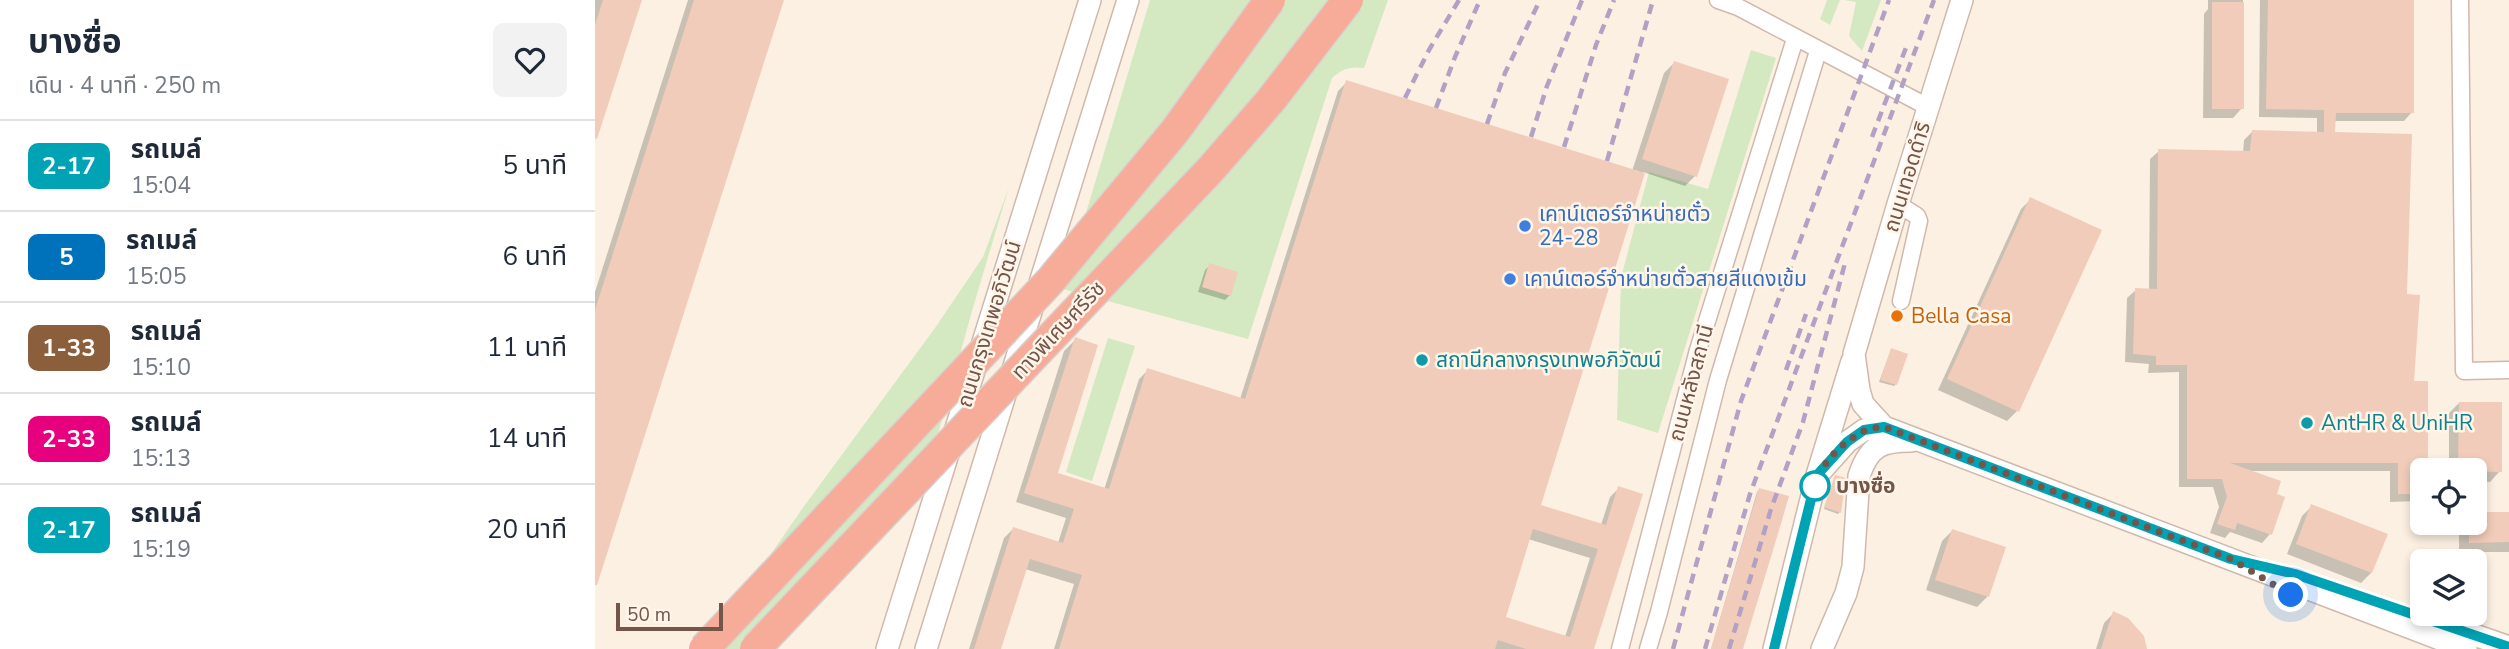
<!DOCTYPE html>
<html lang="th">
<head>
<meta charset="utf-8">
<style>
  body { margin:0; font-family:"Nunito Sans","Noto Sans Thai",sans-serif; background:#f2f2f3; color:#1f2937; height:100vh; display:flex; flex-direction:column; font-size:26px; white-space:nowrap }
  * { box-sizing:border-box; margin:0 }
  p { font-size:23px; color:#747a83 }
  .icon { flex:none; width:38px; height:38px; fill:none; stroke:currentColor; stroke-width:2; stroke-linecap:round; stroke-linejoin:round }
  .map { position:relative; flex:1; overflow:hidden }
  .panel { display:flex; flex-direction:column; background:#fff; width:595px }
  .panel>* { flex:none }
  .badge { padding:0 14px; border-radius:10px; font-size:24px; line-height:46px }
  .tools { position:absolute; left:1815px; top:458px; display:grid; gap:14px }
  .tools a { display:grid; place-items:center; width:77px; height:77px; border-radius:10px; background:#fff; box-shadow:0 4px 10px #0003; font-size:35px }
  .scale { position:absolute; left:21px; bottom:18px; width:107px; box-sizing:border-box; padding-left:7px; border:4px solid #745549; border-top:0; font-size:19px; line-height:24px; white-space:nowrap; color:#745549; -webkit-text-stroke:5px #fff5e8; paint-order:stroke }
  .you { position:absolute; width:35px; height:35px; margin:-18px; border:5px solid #fff; border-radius:50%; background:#1a73e8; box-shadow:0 0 0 10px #1a73e833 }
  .map>.badge { position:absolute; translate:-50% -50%; box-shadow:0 0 0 4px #fff }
  .round { display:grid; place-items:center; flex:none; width:74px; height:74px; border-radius:10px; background:#f2f2f3 }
  .headline { display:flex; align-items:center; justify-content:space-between; height:119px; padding:0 28px }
  h1 { font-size:33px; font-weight:700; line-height:52px }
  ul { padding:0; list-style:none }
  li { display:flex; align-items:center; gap:21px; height:91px; padding:0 28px; border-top:2px solid #e0e1e3 }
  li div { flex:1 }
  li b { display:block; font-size:26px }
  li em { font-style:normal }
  li .badge { min-width:77px; font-weight:700; text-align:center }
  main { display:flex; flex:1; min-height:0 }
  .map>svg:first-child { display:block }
  .green { fill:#d4e9c1 }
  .shadow { fill:#0003; fill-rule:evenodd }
  .building { fill:#f2ccba; fill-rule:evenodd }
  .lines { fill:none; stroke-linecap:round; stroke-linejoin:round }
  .minor-casing { stroke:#cfb9ac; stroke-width:19 }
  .tertiary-casing { stroke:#cfb9ac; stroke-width:24 }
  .minor { stroke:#fff; stroke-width:16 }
  .tertiary { stroke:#fff; stroke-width:21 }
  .rail { stroke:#b2a1c5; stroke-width:4.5; stroke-dasharray:10 7; stroke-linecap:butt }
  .motorway-bridge-casing { stroke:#d8cfcc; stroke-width:33; stroke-linecap:butt }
  .motorway-bridge { stroke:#f7ab99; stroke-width:30 }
  .line-casing { stroke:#fff; stroke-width:16 }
  .line { stroke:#00a3b4; stroke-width:10 }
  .walk { stroke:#745549; stroke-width:7; stroke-dasharray:0 12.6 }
  .shop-dot { fill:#3f7fe0; stroke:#fff5e8; stroke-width:2.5 }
  .food-dot { fill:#e8710a; stroke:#fff5e8; stroke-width:2.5 }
  .culture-dot { fill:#0f9aa8; stroke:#fff5e8; stroke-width:2.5 }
  .stop-dot { fill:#fff; stroke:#00a3b4; stroke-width:3.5 }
  .labels { text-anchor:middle; stroke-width:5; stroke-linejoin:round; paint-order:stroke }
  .street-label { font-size:21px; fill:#745549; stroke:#fff5e8 }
  .shop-label { font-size:21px; fill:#366cbe; stroke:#fff5e8; text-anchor:start }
  .food-label { font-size:21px; fill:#c56008; stroke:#fff5e8; text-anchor:start }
  .culture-label { font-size:21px; fill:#0d838f; stroke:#fff5e8; text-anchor:start }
  .stop-label { font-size:21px; font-weight:bold; fill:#745549; stroke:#fff5e8; text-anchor:start }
</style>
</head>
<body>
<main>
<section class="panel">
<div class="headline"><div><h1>บางซื่อ</h1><p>เดิน · 4 นาที · 250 m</p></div><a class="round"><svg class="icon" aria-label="heart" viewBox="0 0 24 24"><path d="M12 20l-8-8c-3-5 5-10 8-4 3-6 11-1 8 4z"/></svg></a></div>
<ul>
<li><span class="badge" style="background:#00a3b4;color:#fff">2-17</span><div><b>รถเมล์</b><p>15:04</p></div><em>5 นาที</em></li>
<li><span class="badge" style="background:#0072bc;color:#fff">5</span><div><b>รถเมล์</b><p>15:05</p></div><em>6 นาที</em></li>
<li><span class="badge" style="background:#8b5e3c;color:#fff">1-33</span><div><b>รถเมล์</b><p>15:10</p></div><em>11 นาที</em></li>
<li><span class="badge" style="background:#e6007e;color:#fff">2-33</span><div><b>รถเมล์</b><p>15:13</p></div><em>14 นาที</em></li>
<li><span class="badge" style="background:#00a3b4;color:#fff">2-17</span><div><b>รถเมล์</b><p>15:19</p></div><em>20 นาที</em></li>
</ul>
</section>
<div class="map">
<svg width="1914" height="649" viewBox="0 0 1914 649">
  <rect width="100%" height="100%" fill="#fcf0e2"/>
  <g class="green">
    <path d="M555 0H793L769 68C755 66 747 69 737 78L653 339 468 289Z"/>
    <polygon points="1232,0 1245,0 1235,25 1225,19"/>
    <polygon points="1249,0 1286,0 1267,51 1254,36 1261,2"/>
    <polygon points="1156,50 1181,58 1063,433 1022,420 1026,278 1054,172 1113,189"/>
    <polygon points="414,187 377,311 325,499 180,649 110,649 207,509 340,328 388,257"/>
    <polygon points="513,338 540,346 497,481 471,472"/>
  </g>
  <g class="shadow">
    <polygon points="0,0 45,0 0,139"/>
    <polygon points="93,0 187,0 0,585 0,292"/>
    <polygon points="1613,0 1648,0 1647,108 1638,118 1608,118 1609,14 1613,9"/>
    <polygon points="1665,0 1817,0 1817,112 1809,121 1739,121 1739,134 1810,296 1827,471 1827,497 1823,501 1795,502 1795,471 1654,471 1679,495 1688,498 1675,534 1667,543 1635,532 1630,538 1615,533 1624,507 1618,487 1584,487 1584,372 1553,373 1554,364 1530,362 1532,298 1541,290 1554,290 1555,159 1564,151 1648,153 1649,140 1657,132 1722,134 1722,118 1664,117"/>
    <path d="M1079 63 1100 176 1090 186 1048 172 944 506 1006 525 1015 497 1024 488 997 649H459L479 584 430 569 404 649H374L409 538 418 529 463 543 471 518 421 502 469 351 481 339 460 474 509 490 544 379 553 370 645 399 743 91 752 82 1037 171 1069 73ZM933 539 995 558 970 637 908 618Z"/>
    <polygon points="1436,199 1422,411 1412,421 1343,390 1426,209"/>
    <polygon points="615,265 635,295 630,300 603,292 610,270"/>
    <polygon points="1296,350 1301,384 1299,386 1284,382"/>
    <polygon points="1864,403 1905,471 1895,482 1880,481 1880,471 1854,471 1854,413"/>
    <polygon points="1239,479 1245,512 1243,514 1229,509"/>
    <polygon points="1164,490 1147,649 1116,649 1162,492"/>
    <polygon points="1717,506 1791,535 1776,573 1766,583 1692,554 1707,516"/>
    <polygon points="1880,514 1914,514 1914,552 1864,552 1864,524 1880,523"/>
    <polygon points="1357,531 1408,548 1392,597 1382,607 1331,590 1347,541"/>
    <polygon points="1519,613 1550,649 1501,649 1509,623"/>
  </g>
  <g class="building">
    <polygon points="8,0 47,0 2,139 0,138 0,25"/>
    <polygon points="99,0 189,0 2,585 0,585 0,310"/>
    <polygon points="1673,0 1819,0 1819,113 1741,113 1740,132 1817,134 1812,294 1825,295 1819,381 1833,381 1833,471 1827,471 1827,494 1803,494 1803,463 1635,463 1686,481 1682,494 1690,497 1677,535 1642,523 1640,530 1622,524 1632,497 1627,479 1592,479 1592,365 1561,365 1561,356 1538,354 1540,288 1562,289 1563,149 1655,151 1657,130 1729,132 1729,110 1671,109"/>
    <rect x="1617" y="2" width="32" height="107"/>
    <polygon points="1079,61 1134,79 1102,177 1047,159"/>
    <path d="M751 80 1050 173 946 505 1011 525 1023 486 1048 494 999 649H931L903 640 900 649H464L487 575 435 559 406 649H379L418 527 468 543 479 509 429 493 480 337 503 345 463 473 514 489 552 368 650 399ZM938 529 1003 549 975 637 911 617Z"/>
    <polygon points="1435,197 1507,230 1424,412 1352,379"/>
    <polygon points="614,263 643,272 636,296 607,287"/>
    <polygon points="1296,348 1313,354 1302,385 1285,380"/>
    <polygon points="1864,402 1907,402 1907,472 1863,471"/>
    <polygon points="1240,475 1251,478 1246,513 1229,507"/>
    <polygon points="1164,488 1194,496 1188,517 1148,649 1116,649"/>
    <polygon points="1716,504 1793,534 1777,573 1701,544"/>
    <polygon points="1880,512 1914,512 1914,542 1874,543 1874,523 1880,523"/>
    <polygon points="1357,529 1411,547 1394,597 1340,580"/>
    <polygon points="1518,611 1533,618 1549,636 1552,649 1506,649"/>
  </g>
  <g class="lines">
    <defs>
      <g id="minor">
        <polyline points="1123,0 1143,7 1333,107"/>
        <polyline points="1865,0 1869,371 1914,370"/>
        <polyline points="1303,204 1322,216 1324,221 1306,301"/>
        <polyline points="1025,649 1103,350 1200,39"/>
        <polyline points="1053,649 1064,612 1123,380 1223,51"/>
      </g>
      <g id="tertiary">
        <polyline points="1367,0 1303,204 1259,354 1264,390 1268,404 1289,427 1871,649"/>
        <polyline points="1227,470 1252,442 1269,430 1289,427"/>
        <polyline points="1822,615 1914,647"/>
        <polyline points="292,649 495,0"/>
        <polyline points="331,649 533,0"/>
        <polyline points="1179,649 1222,475 1257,361"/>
        <path d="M1227 649 1251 593 1258 567 1264 476C1274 446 1286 441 1316 441"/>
      </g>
    </defs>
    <use href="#minor" class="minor-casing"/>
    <use href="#tertiary" class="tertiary-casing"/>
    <use href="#minor" class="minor"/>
    <use href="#tertiary" class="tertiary"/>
    <g class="rail">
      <polyline points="810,98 834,50 864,0"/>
      <polyline points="841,108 860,57 885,0"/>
      <polyline points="892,124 910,73 945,0"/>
      <polyline points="936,137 952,86 987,0"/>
      <polyline points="1277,137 1312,45"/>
      <polyline points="969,147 1001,45 1019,0"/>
      <polyline points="1012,161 1058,0"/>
      <polyline points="1191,370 1211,314"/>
      <polyline points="1078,649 1146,401 1294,0"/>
      <polyline points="1110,649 1155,494 1339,0"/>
      <polyline points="1134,649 1176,509 1208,422 1250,263"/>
    </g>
    <defs>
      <g id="motorway-bridge">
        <polyline points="109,649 456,280 580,131 675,0"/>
        <polyline points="160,649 616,169 676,100 753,0"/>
      </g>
    </defs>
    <use href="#motorway-bridge" class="motorway-bridge-casing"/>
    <use href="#motorway-bridge" class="motorway-bridge"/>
  </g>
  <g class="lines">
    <defs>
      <polyline id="line" points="1179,649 1222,475 1252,442 1269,430 1289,427 1636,559 1700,574 1914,647"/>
    </defs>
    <use href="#line" class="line-casing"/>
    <use href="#line" class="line"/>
    <path class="walk" d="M1220 486C1224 465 1248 442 1267 432 1273 428 1281 428 1289 427L1636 559 1696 595"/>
  </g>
  <g class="shop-dot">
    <circle cx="930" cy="226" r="7"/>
    <circle cx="915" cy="279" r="7"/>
  </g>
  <circle class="food-dot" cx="1302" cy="316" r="7"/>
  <g class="culture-dot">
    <circle cx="827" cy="360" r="7"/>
    <circle cx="1712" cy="423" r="7"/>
  </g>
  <circle class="stop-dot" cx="1220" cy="486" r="14"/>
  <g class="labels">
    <g class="street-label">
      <text transform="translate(1312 177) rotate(-73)" y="7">ถนนเทอดดำริ</text>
      <text transform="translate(394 324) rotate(-73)" y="7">ถนนกรุงเทพอภิวัฒน์</text>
      <text transform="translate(463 330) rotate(-47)" y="7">ทางพิเศษศรีรัช</text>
      <text transform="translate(1096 383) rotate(-75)" y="7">ถนนหลังสถานี</text>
    </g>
    <g class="shop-label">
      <text x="944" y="221">เคาน์เตอร์จำหน่ายตั๋ว<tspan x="944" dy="24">24-28</tspan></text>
      <text x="929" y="286">เคาน์เตอร์จำหน่ายตั๋วสายสีแดงเข้ม</text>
    </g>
    <g class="food-label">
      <text x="1316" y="323">Bella Casa</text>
    </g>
    <g class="culture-label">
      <text x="841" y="367">สถานีกลางกรุงเทพอภิวัฒน์</text>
      <text x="1726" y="430">AntHR &amp; UniHR</text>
    </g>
    <g class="stop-label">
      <text x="1241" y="493">บางซื่อ</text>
    </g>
  </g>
</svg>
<div class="tools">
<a><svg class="icon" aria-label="locate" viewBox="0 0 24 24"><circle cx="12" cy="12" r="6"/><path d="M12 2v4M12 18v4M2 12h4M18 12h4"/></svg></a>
<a><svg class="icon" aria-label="layers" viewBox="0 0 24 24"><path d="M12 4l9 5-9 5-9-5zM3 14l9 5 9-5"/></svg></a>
</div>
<div class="scale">50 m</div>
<div class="you" style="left:1696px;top:595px"></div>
</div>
</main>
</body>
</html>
